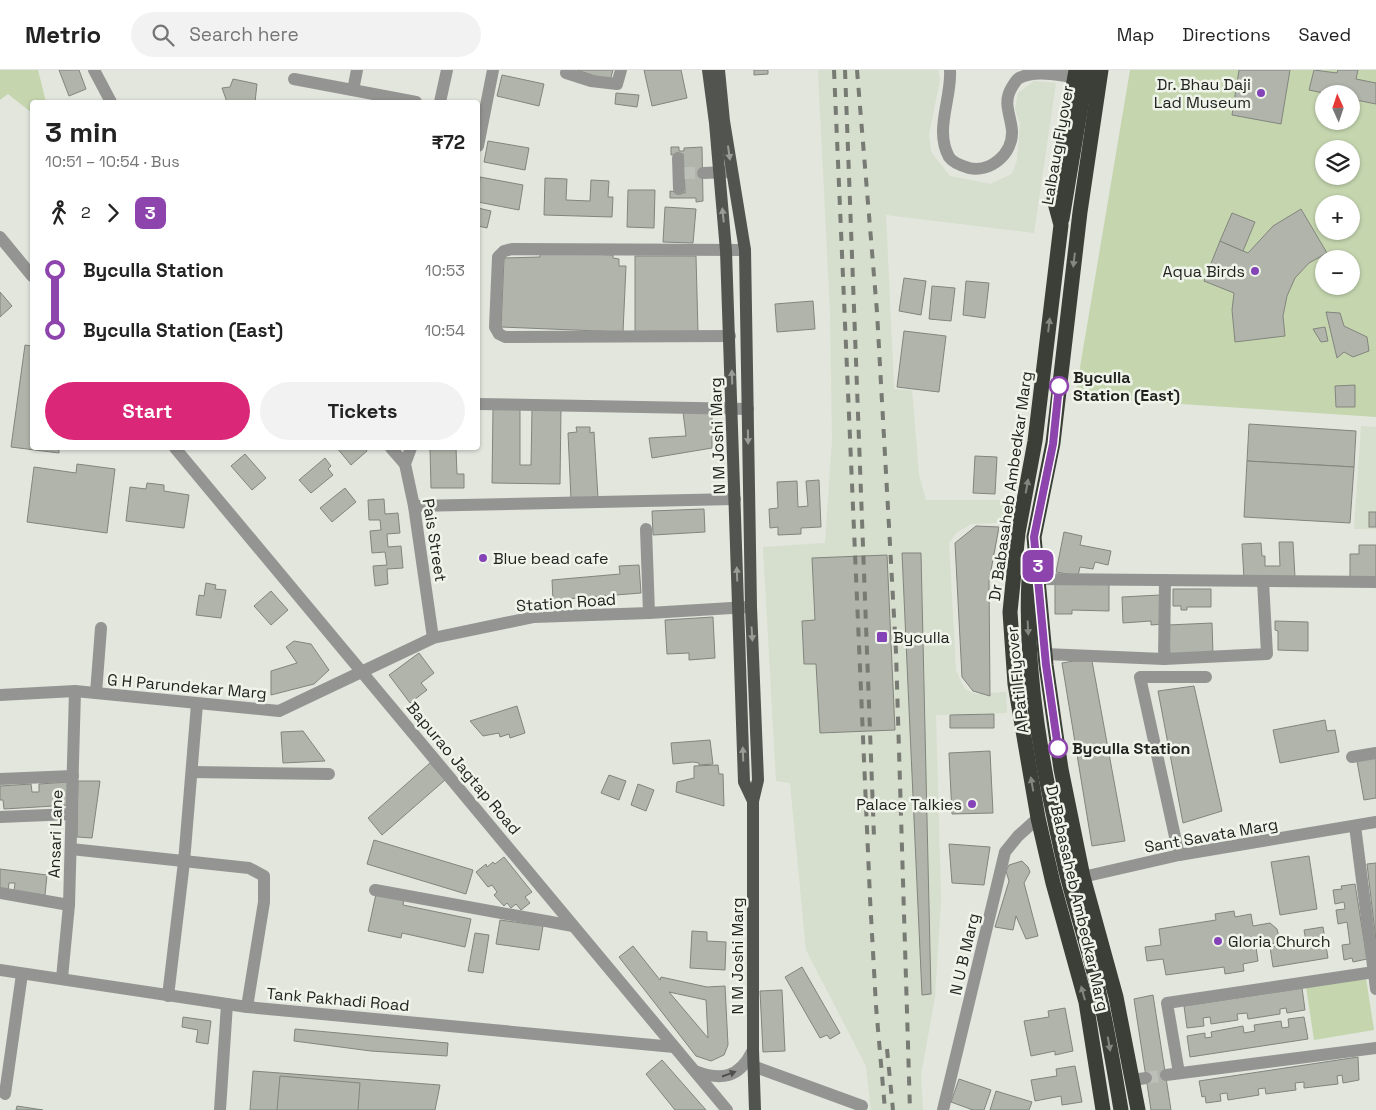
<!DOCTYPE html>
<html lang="en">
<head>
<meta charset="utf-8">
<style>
  body { margin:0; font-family:"Space Grotesk",sans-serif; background:#f2f2f2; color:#222; height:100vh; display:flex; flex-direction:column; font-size:19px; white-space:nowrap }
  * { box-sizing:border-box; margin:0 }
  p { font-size:16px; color:#767676 }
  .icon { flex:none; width:28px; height:28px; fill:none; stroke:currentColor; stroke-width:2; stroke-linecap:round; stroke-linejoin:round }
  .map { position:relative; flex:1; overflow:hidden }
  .panel { position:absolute; left:30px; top:30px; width:450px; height:350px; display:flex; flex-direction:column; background:#fff; border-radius:5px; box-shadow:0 1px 4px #0004 }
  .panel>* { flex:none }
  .badge { padding:0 10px; border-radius:8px; font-size:18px; line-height:32px }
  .needle { width:32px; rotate:357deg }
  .tools { position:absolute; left:1315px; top:15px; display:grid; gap:10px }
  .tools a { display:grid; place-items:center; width:45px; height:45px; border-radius:50%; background:#fff; box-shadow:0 1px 4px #0004; font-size:25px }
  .map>.badge { position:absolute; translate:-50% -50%; box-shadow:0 0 0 2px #fff }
  .legs { display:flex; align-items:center; gap:8px; height:55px; padding:0 15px; font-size:16px }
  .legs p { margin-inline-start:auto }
  .headline { display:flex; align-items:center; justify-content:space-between; height:85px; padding:0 15px }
  h1 { font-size:28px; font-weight:800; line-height:38px }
  .primary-button { display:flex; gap:10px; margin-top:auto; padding:10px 15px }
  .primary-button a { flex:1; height:58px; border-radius:30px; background:#db2777; color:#fff; font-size:20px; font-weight:800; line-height:58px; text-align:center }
  .primary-button a+a { background:#f2f2f2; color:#222 }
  ul { padding:0 15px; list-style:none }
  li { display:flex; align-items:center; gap:18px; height:60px; font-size:19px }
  li i { display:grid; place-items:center; width:8px; height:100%; margin:0 6px; background:currentColor }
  li i::after { content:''; width:12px; height:12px; margin:-6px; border:4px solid; border-radius:50%; background:#fff }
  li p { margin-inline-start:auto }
  li:first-child i { background:linear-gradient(#0000 50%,currentColor 0) }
  li:last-child i { background:linear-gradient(currentColor 50%,#0000 0) }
  header { display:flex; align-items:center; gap:30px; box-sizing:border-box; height:70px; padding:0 25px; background:#fff; border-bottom:1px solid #e0e0e0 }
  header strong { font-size:24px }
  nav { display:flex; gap:28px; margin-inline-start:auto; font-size:18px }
  .search { width:350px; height:45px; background:#f2f2f2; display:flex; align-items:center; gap:12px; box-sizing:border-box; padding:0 18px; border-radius:28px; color:#767676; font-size:19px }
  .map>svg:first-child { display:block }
  .built { fill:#d6decd }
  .green { fill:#c5d6af; fill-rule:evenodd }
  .building { fill:#b0b4ab; stroke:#82857d; fill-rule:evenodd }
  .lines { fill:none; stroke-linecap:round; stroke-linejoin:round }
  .minor-tunnel { stroke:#bcbfb7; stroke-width:12; stroke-dasharray:12 6; stroke-linecap:butt }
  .minor { stroke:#949592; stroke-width:12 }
  .major { stroke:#52554f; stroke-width:12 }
  .highway { stroke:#3b3f37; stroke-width:15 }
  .rail { stroke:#787a74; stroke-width:4; stroke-dasharray:9 9; stroke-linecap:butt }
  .highway-bridge { stroke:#3b3f37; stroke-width:15 }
  .oneway { fill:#999d95 }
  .oneway2 { fill:#83877f }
  .oneway3 { fill:#50514e }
  .line-1-casing { stroke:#fff; stroke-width:11 }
  .line-1 { stroke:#8e44ad; stroke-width:8 }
  .poi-dot { fill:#8443b7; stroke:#eff4ea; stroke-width:2 }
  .stop-1-dot { fill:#fff; stroke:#8e44ad; stroke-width:2.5 }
  .labels { text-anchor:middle; stroke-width:5; stroke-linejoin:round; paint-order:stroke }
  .poi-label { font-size:16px; fill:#222320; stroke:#eff4ea; text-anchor:end }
  .street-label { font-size:16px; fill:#222320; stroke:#eff4ea }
  .stop-label { font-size:16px; font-weight:bold; fill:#222320; stroke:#eff4ea; text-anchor:start }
</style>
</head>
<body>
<header>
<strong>Metrio</strong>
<div class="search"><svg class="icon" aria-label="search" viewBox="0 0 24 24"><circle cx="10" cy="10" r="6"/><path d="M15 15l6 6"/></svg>Search here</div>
<nav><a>Map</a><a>Directions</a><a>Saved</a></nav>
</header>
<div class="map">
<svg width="1376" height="1040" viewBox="0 0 1376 1040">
  <rect width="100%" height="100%" fill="#e2e6dd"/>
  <g class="built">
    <polygon points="818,0 938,0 940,10 929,64 931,82 950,106 990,114 1012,104 1017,90 1020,54 1015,39 1018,23 1034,11 1056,13 1034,163 886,145 894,319 912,320 919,405 926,430 1014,430 1012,452 971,454 956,463 949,473 956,601 965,619 975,624 1006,622 1007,643 936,645 941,830 935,927 921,1005 923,1040 871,1040 866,996 806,880 790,713 776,711 763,477 825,473 832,371 830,240"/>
    <polygon points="1361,356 1376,357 1376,459 1354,459"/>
  </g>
  <g class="green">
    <polygon points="0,0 38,0 46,32 32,32 32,43 8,24 0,30"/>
    <path d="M1130 0H1376V347L1075 327ZM1324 24H1351V51H1324ZM1324 79H1351V106H1324ZM1324 134H1351V161H1324ZM1324 189H1351V216H1324Z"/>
    <polygon points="1366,908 1374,960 1314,970 1306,917"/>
  </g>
  <g class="building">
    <polygon points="59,0 79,0 86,19 69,26"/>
    <polygon points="577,0 613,0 610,11"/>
    <polygon points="644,0 681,0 687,28 652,36"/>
    <polygon points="754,0 768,0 768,4 754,5"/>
    <polygon points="1239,0 1290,0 1281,54 1232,45"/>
    <polygon points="1314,0 1337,3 1338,0 1358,0 1356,9 1376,13 1376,34 1351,29 1351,24 1328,24 1309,20"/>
    <polygon points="502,5 544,14 539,36 497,26"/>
    <polygon points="233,9 257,14 255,32 227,32 222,18 230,17"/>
    <polygon points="616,23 639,25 637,37 615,34"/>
    <polygon points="488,71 529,78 525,100 484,92"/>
    <polygon points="671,77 679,77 679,81 684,81 684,78 702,77 703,131 696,132 696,128 670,128 670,121 685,123 685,120 683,84 671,85"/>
    <polygon points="480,107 523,115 519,140 478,132"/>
    <polygon points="545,108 567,109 566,130 590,131 591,110 609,111 608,127 613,127 612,147 544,145"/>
    <polygon points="628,120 655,120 654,158 627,157"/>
    <polygon points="665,137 696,139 693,173 663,172"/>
    <polygon points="478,138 491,141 487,158 478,156"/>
    <polygon points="1301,139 1327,183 1309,193 1295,208 1287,226 1283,246 1285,266 1235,272 1232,240 1234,223 1204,211 1220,171 1248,183 1273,156"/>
    <polygon points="1232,143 1255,152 1243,181 1220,171"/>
    <polygon points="540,182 613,185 613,188 619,189 619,196 626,196 623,262 501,257 504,188 540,187"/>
    <polygon points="635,186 696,186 698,262 635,262"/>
    <polygon points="904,208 926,211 921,245 899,241"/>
    <polygon points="966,211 989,213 985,248 963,245"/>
    <polygon points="932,216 955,218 951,251 929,249"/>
    <polygon points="0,222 12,236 0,247"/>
    <polygon points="813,231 815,259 777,262 775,234"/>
    <polygon points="1326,242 1340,243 1344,256 1367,267 1369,281 1353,287 1344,282 1337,288"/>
    <polygon points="1325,257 1328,271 1321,272 1313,259"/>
    <polygon points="904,261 946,266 939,322 897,317"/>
    <polygon points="25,275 32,276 32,378 59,378 59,383 11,377"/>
    <polygon points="1355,315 1355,337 1336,337 1335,316"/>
    <polygon points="493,339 520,339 520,395 531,395 532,339 561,339 560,414 492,413"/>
    <polygon points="712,340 712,378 652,388 649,368 686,366 683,342"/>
    <polygon points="1249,354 1356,361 1354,397 1247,391"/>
    <polygon points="576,357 590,357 590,363 594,362 598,428 571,429 568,363 577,362"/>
    <polygon points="337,378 365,378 367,381 351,395"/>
    <polygon points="430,378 456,378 457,404 464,404 464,418 431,418"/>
    <polygon points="245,384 266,408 252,420 231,396"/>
    <polygon points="975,386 997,387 995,424 973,423"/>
    <polygon points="325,388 331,396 328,399 333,405 311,423 299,410"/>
    <polygon points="1247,391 1354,397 1350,453 1244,447"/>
    <polygon points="77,394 115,399 107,463 27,452 34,397 76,403"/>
    <polygon points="819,410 821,457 801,458 801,464 778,465 778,457 770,458 769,439 778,438 777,412 797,411 798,437 808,436 806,411"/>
    <polygon points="147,413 164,415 164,421 189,425 184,458 126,451 130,417 146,419"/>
    <polygon points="345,418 356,432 332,452 320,438"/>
    <polygon points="384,429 385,444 398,443 400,463 387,464 388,477 401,476 403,498 387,499 388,514 375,516 373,496 387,495 385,482 372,483 370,461 381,460 380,450 369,450 368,430"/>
    <polygon points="704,439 705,462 653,465 652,441"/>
    <rect x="1369" y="442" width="7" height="15"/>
    <polygon points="976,456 999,457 989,511 990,626 973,621 962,607 955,473"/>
    <polygon points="1064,462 1082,466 1080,475 1111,481 1108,495 1095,492 1093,499 1080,497 1078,506 1056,502"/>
    <polygon points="1279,472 1293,472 1295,507 1244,509 1242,474 1261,473 1262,486 1265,486 1265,496 1280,496"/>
    <polygon points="1359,475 1376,475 1376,508 1350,508 1350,484 1359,484"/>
    <polygon points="902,483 921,483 931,924 922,925"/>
    <polygon points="887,485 895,660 820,663 816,594 804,594 802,551 815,550 812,488"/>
    <polygon points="639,495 641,523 553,530 552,510 620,504 619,496"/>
    <polygon points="1109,511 1109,541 1072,540 1072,544 1055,544 1055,514"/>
    <polygon points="206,513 216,515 215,519 226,520 221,548 196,545 199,525 204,526"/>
    <polygon points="1173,519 1211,519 1211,537 1187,537 1187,540 1181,540 1181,536 1173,536"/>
    <polygon points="271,521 288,540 271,555 254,536"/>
    <polygon points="1160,525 1162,554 1151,555 1151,551 1123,553 1122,527"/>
    <polygon points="713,547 715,588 689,590 689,583 667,584 665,550"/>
    <polygon points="1275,551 1308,552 1308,581 1278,580 1278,561 1275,560"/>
    <polygon points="1212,553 1213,584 1170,586 1168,555"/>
    <polygon points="294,571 311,574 329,600 314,614 271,625 271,601 297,593 286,577"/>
    <polygon points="419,583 434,603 421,613 427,620 410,633 389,605"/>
    <polygon points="1074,591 1092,591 1125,771 1092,776 1062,593"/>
    <polygon points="1194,616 1222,741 1183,753 1158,621"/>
    <polygon points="517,636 525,663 510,668 509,664 500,667 499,663 483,666 470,651"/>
    <polygon points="994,644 994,658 950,658 950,645"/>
    <polygon points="1325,650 1327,661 1335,660 1339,682 1280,693 1273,660"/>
    <polygon points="303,661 325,691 283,693 281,662"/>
    <polygon points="710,670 713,694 699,695 699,693 693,692 673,694 671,673"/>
    <polygon points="990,681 993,743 952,744 949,683"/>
    <polygon points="1376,687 1376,728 1364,730 1357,691"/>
    <polygon points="430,693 445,710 382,765 368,748"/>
    <polygon points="718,695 719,704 723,704 724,736 676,722 677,712 694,708 694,696"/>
    <polygon points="609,705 626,711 619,730 601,723"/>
    <polygon points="78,711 100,711 92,768 77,767"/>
    <polygon points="68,712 70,735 4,739 3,730 0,730 0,716 31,714 32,722 39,722 39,714"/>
    <polygon points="638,714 654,720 646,741 631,735"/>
    <polygon points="374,770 473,800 466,824 367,794"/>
    <polygon points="949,774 990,777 984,815 952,813"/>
    <polygon points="1309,786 1317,839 1280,845 1271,792"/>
    <polygon points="504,787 532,822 525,827 530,833 521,840 516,834 511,838 507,833 504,836 494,825 497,822 492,815 488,817 476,802 486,794 487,797 493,792 495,794"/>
    <polygon points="1022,791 1028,797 1030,802 1024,813 1038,866 1026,869 1016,846 1013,860 995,857 1009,811 1006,801 1009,795"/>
    <polygon points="1376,793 1376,871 1367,794"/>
    <polygon points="0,799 47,805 45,825 14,821 15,813 9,813 8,821 0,820"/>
    <polygon points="1355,814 1367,889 1353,892 1352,888 1344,890 1342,875 1350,874 1347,852 1338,854 1336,840 1345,839 1344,832 1335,834 1333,820 1342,819 1341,816"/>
    <polygon points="376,824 404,830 403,835 471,849 465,877 402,863 401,868 368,861"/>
    <polygon points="1234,841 1235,847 1251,844 1253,856 1270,853 1277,859 1279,867 1273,874 1256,877 1258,891 1243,894 1244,901 1225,904 1224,897 1166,905 1163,889 1147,891 1145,877 1161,875 1159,859 1216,850 1215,844"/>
    <polygon points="500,850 543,856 539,880 496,874"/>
    <polygon points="1323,857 1328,888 1273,897 1270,877 1306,871 1304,860"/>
    <polygon points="692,861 707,862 707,871 726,872 725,900 690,898"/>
    <polygon points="475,863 489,865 483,903 468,901"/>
    <path d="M633 876 660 910 661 907 707 917 725 916 728 975 724 985 711 991 696 986 619 887ZM669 922 706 930 708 968Z"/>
    <polygon points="802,897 840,963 830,969 827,965 820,968 785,907"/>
    <polygon points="1302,918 1305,940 1287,943 1286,938 1280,939 1280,944 1248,949 1247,943 1237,944 1238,950 1211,954 1210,947 1203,948 1204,956 1187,958 1184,936"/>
    <polygon points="782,920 785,981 763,982 760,921"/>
    <polygon points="1153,925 1171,1040 1151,1040 1134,929"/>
    <polygon points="1065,938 1073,981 1055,985 1055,981 1031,986 1024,951 1049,947 1048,941"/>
    <polygon points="183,947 211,951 208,974 196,972 198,960 182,957"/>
    <polygon points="1304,947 1308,969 1190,987 1187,966 1205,963 1205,968 1212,967 1211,962 1243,956 1244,963 1255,961 1254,955 1281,951 1282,958 1289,957 1288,949"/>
    <polygon points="295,959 448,973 447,986 371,981 294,971"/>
    <polygon points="1358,987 1359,1010 1343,1013 1342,1005 1337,1006 1338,1014 1304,1018 1304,1012 1295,1013 1296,1020 1266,1024 1265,1018 1258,1019 1259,1025 1228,1030 1227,1023 1220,1024 1221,1031 1206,1033 1205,1026 1202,1027 1199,1011"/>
    <polygon points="662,990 706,1040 675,1040 646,1004"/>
    <polygon points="1075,996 1082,1032 1062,1035 1061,1026 1035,1031 1031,1010 1057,1006 1056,999"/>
    <polygon points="253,1001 440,1015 435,1040 250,1040"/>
    <polygon points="280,1006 360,1013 358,1040 277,1040"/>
    <polygon points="959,1009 991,1020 984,1040 973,1040 951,1032"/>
    <polygon points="996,1021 1032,1032 1029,1040 990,1040"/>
    <polygon points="17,1036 43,1040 16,1040"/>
  </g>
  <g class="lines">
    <g class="minor-tunnel">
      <polyline points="683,103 703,103"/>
      <polyline points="1146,1008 1166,1005"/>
    </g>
    <g class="minor">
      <polyline points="94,0 111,32"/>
      <polyline points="567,0 566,3 591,11 617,14 621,0"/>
      <path d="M950 0C952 28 934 60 949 87 953 93 962 96 969 98 990 103 1013 84 1012 61 1011 45 1002 33 1012 17 1014 14 1016 10 1019 8 1036 0 1056 5 1075 7"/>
      <polyline points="294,9 416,32"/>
      <polyline points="353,20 357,0"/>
      <polyline points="440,32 447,0"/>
      <polyline points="478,76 493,0"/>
      <polyline points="678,88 679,119"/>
      <polyline points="703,103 730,102"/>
      <polyline points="0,167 32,206"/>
      <polyline points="730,266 505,267 499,264 495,257 498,187 504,181 512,179 745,180"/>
      <polyline points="478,334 748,339"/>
      <polyline points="175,378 727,1040"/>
      <polyline points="391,378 405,394"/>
      <polyline points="411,378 405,394 414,436 433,568"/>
      <polyline points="414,436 735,429"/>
      <polyline points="646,459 649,543"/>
      <polyline points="1040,509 1376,512"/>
      <polyline points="1045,584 1164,589 1267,584 1263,511"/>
      <polyline points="1164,589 1165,510"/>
      <polyline points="96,623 101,558"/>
      <polyline points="0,625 75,621 279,641 433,568 534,547 649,543 748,537"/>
      <polyline points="1352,687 1376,683"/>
      <polyline points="192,702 329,704"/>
      <polyline points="0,709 73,706"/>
      <polyline points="0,747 72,744"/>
      <polyline points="1355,756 1376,919"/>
      <polyline points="71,779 249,798 264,806 264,832 247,937"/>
      <polyline points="1179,785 1140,607 1206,607"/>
      <polyline points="1074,809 1179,785 1376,752"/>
      <polyline points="375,820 573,856"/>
      <polyline points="0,823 69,835"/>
      <polyline points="0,900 247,937 674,977"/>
      <polyline points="62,908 69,835 75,621"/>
      <polyline points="168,926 184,792 197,634"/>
      <polyline points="753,996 862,1036"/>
      <path d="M695 1001C721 1011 739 1008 752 982"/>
      <polyline points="1179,1003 1167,933 1374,902"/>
      <polyline points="1166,1005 1376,978"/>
      <polyline points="1133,1010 1146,1008"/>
      <polyline points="5,1024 22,904"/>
      <polyline points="220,1040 227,934"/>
      <polyline points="943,1040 1005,782 1018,766 1038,748"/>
    </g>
    <g class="major">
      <polyline points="708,0 715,53 726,181 744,712 753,731"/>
      <polyline points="719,0 724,51 745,180 751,537 758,710 753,731 753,980 755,1040"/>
    </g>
    <g class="highway">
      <polyline points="1076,0 1054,129 1061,155 1035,371 1018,463 1010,542 1015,614 1038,748 1053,813 1086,932 1103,1040"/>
      <polyline points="1101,0 1080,142 1053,373 1034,467 1046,595 1061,699 1083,807 1116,927 1138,1040"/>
      <polyline points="1062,149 1087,0"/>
    </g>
    <g class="rail">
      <polyline points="834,0 870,828 876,936 885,1040"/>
      <polyline points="845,0 874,767"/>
      <polyline points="857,0 877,242 896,582 910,1040"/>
      <polyline points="887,979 893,1040"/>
    </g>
    <path class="highway-bridge" d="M1029 509C1024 606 1044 706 1066 801 1077 845 1092 888 1101 932 1109 968 1115 1004 1121 1040"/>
  </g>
  <defs><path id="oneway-solid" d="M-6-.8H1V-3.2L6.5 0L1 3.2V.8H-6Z" transform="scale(1.25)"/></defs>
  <g class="oneway">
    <use href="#oneway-solid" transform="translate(729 83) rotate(82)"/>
    <use href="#oneway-solid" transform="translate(723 145) rotate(-96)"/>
    <use href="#oneway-solid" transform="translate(732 307) rotate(-92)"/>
    <use href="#oneway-solid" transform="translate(748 367) rotate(89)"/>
    <use href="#oneway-solid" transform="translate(737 504) rotate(-92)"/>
    <use href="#oneway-solid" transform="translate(752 564) rotate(86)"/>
    <use href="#oneway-solid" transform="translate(743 684) rotate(-92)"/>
  </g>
  <g class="oneway2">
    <use href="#oneway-solid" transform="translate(1074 190) rotate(97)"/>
    <use href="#oneway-solid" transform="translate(1049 255) rotate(-83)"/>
    <use href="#oneway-solid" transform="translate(1027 416) rotate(-80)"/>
    <use href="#oneway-solid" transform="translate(1028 558) rotate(87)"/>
    <use href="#oneway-solid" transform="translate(1032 714) rotate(-100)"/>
    <use href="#oneway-solid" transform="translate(1083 923) rotate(-105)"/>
    <use href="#oneway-solid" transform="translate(1109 974) rotate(80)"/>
  </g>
  <use class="oneway3" href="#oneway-solid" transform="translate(729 1004) rotate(-19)"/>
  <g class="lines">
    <defs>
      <polyline id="line-1" points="1058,678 1046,595 1034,467 1053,374 1059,316"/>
    </defs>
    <use href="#line-1" class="line-1-casing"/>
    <use href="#line-1" class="line-1"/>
  </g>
  <g class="poi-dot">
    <circle cx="1261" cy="23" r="5"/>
    <circle cx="1255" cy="201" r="5"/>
    <circle cx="483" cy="488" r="5"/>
    <rect x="876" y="561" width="12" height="12" rx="2.5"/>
    <circle cx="972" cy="734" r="5"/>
    <circle cx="1218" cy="871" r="5"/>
  </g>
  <g class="stop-1-dot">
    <circle cx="1059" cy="316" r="9"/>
    <circle cx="1058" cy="678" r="9"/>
  </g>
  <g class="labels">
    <g class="poi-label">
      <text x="1251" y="20">Dr. Bhau Daji<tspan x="1251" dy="18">Lad Museum</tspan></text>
      <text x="1245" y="207">Aqua Birds</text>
      <text x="493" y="494" text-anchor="start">Blue bead cafe</text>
      <text x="893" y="573" text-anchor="start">Byculla</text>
      <text x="962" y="740">Palace Talkies</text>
      <text x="1228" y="877" text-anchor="start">Gloria Church</text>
    </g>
    <g class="street-label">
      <text transform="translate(1057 75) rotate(-80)" y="6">Lalbaug Flyover</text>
      <text transform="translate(717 366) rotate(-92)" y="6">N M Joshi Marg</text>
      <text transform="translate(1010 416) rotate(-82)" y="6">Dr Babasaheb Ambedkar Marg</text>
      <text transform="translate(435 470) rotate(81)" y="6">Pais Street</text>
      <text transform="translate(566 532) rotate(-4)" y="6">Station Road</text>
      <text transform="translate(1017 610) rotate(-96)" y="6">A Patil Flyover</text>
      <text transform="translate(187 616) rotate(5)" y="6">G H Parundekar Marg</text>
      <text transform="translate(464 698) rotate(50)" y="6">Bapurao Jagtap Road</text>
      <text transform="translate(55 764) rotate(-88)" y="6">Ansari Lane</text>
      <text transform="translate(1211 765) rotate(-10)" y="6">Sant Savata Marg</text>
      <text transform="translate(1078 828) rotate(77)" y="6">Dr Babasaheb Ambedkar Marg</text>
      <text transform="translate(964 884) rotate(-77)" y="6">N U B Marg</text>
      <text transform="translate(737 886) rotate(-90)" y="6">N M Joshi Marg</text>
      <text transform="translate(338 929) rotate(5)" y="6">Tank Pakhadi Road</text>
    </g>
    <g class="stop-label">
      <text x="1073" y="313">Byculla<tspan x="1073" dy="18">Station (East)</tspan></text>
      <text x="1072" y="684">Byculla Station</text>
    </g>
  </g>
</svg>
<div class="tools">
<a><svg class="needle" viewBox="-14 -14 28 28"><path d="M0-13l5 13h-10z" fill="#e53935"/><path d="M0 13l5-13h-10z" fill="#767676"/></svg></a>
<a><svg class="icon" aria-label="layers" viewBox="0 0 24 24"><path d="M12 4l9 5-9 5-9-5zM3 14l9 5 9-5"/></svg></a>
<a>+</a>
<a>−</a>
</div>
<b class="badge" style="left:1038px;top:496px;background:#8e44ad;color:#fff">3</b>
<section class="panel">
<div class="headline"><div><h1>3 min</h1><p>10:51 – 10:54 · Bus</p></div><b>₹72</b></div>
<div class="legs"><svg class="icon" aria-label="walk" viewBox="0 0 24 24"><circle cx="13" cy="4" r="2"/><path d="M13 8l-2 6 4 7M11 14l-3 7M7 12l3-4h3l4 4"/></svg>2<svg class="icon" aria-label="forward" viewBox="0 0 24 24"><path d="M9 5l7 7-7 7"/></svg><b class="badge" style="background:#8e44ad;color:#fff">3</b></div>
<ul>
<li><i style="color:#8e44ad"></i><b>Byculla Station</b><p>10:53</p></li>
<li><i style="color:#8e44ad"></i><b>Byculla Station (East)</b><p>10:54</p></li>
</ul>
<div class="primary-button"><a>Start</a><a>Tickets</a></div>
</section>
</div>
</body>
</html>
